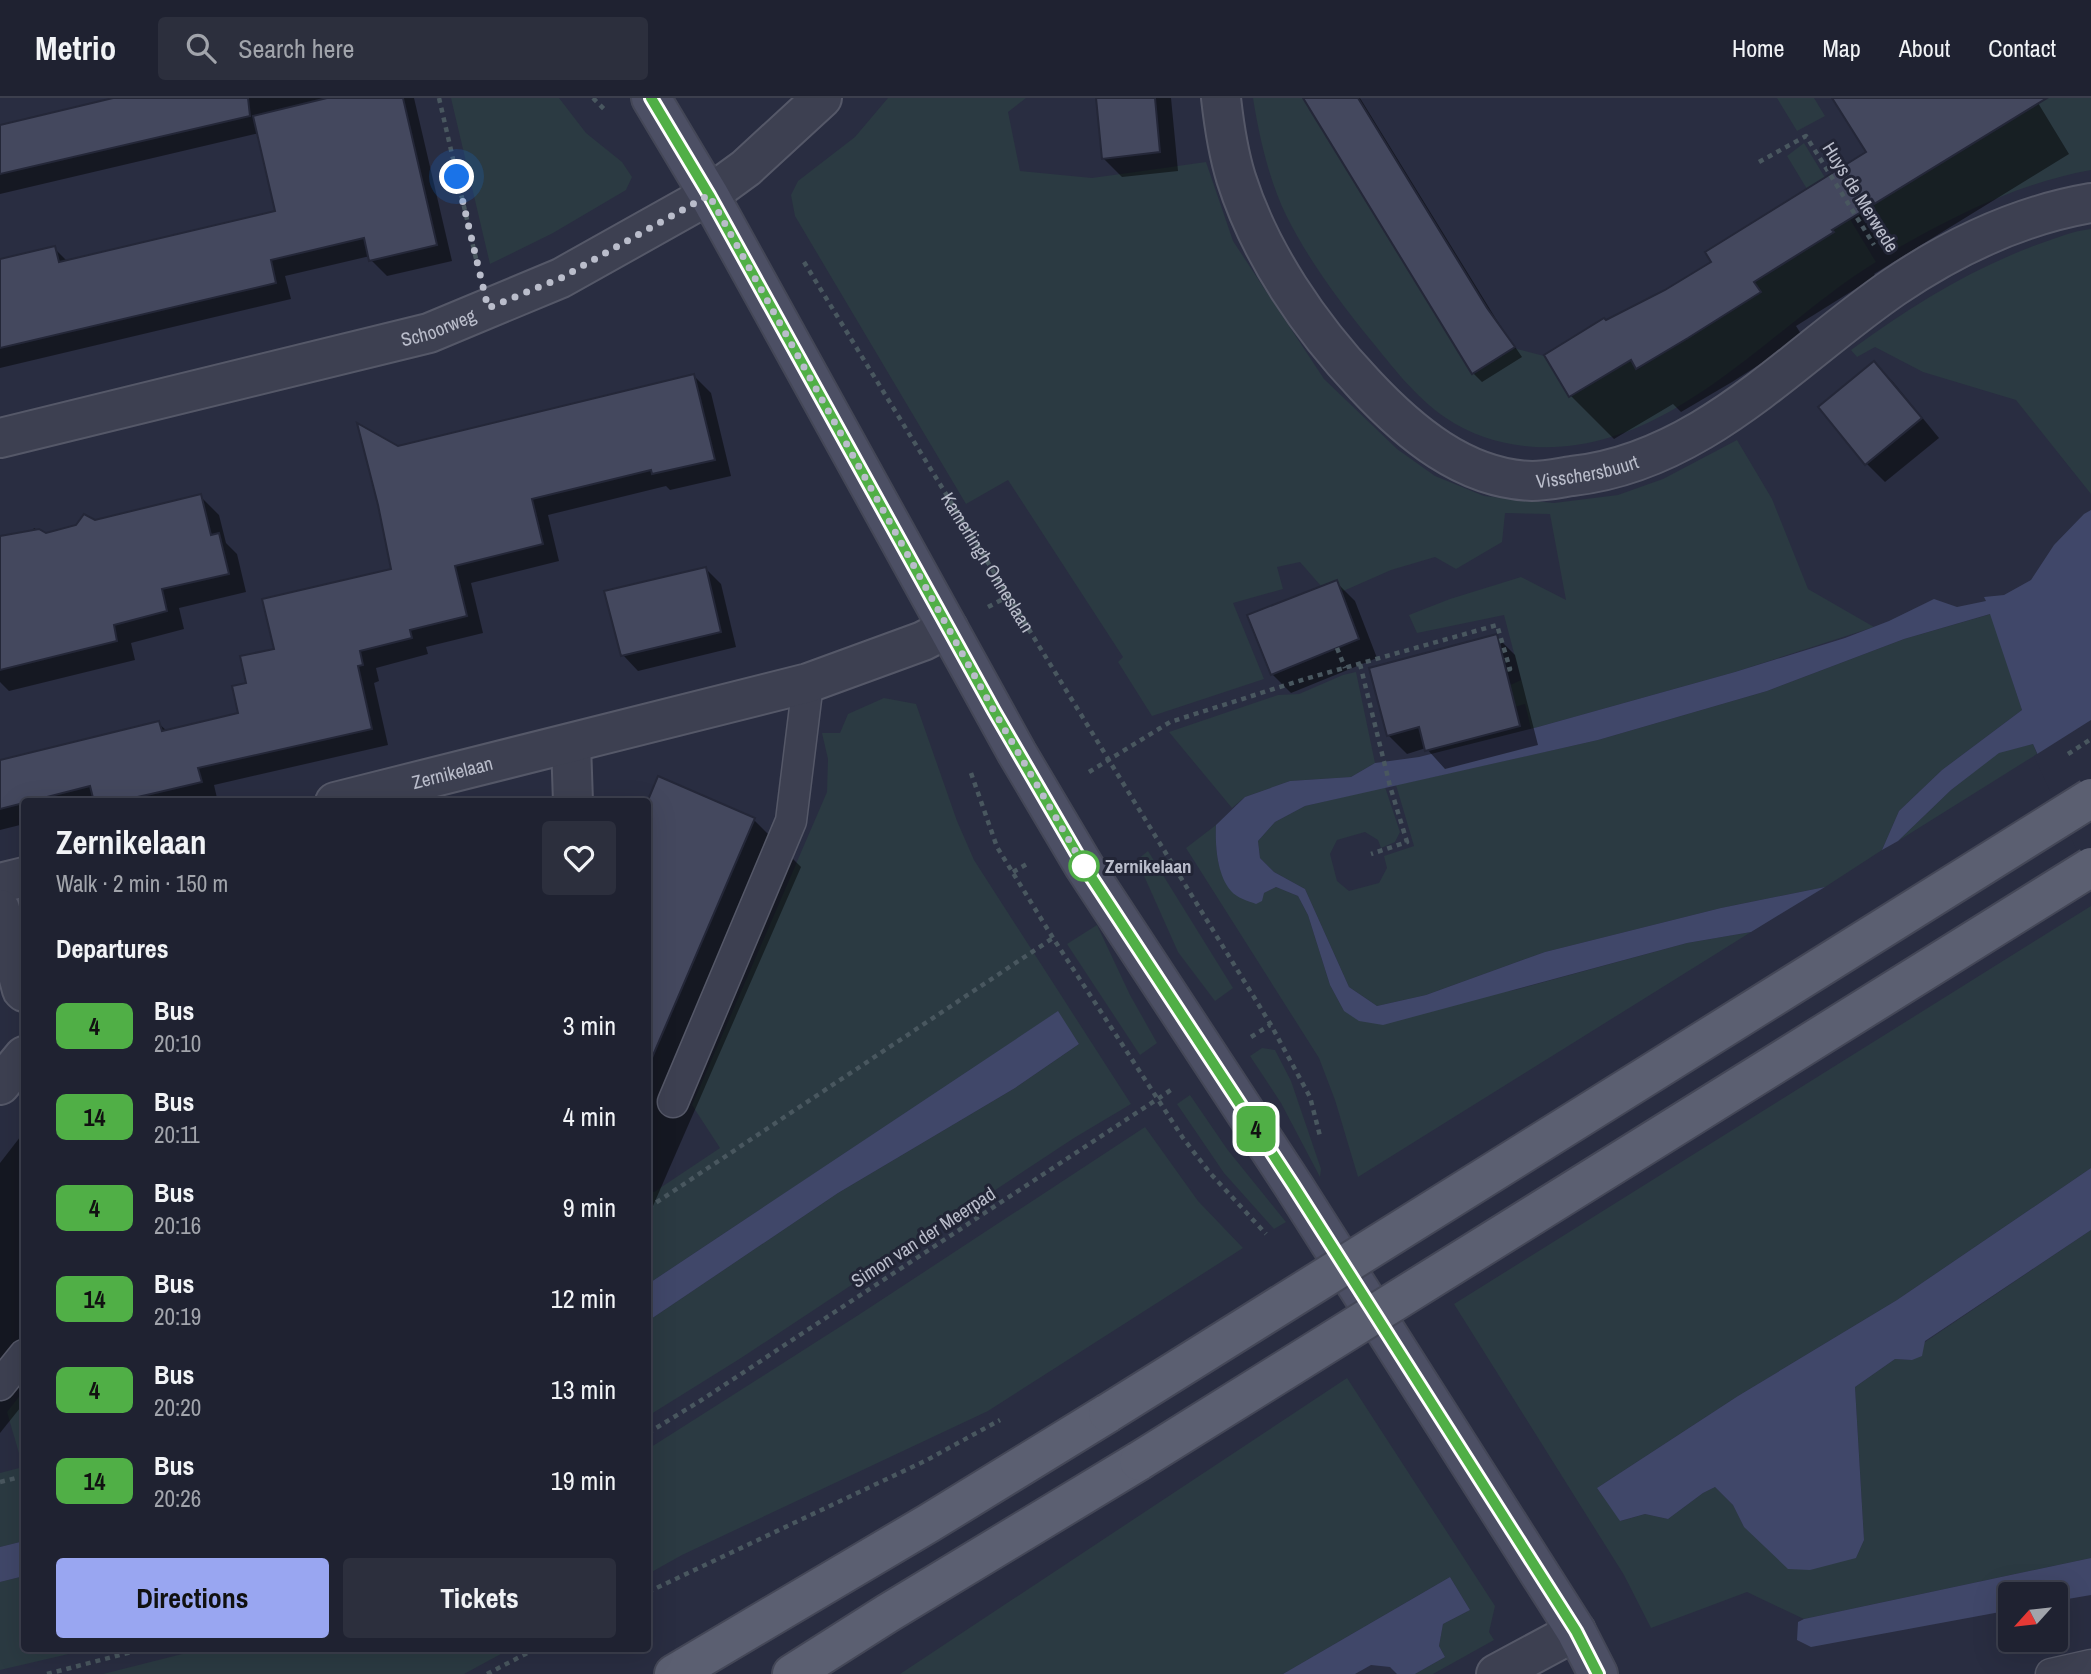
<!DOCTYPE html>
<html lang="en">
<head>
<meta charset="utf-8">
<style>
  body { margin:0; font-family:"Archivo Narrow",sans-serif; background:#2c2f3d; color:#f1f3f6; height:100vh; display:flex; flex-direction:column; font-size:26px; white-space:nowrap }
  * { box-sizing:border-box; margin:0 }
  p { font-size:23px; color:#a1a4ab }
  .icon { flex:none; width:38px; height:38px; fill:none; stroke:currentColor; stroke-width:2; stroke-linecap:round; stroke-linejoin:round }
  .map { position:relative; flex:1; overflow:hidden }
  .side { position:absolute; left:21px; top:700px; width:630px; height:854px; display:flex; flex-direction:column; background:#1f2231; border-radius:7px; box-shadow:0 7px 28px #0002,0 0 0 2px #3c3f4d }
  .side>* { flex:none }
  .badge { padding:0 14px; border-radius:10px; font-size:24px; line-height:46px }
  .needle { width:46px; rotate:243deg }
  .buttons { position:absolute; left:1998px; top:1484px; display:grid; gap:14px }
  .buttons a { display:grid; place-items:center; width:70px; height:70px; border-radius:7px; background:#1f2231; box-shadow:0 7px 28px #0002,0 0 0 2px #3c3f4d; font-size:35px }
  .you { position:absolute; width:35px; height:35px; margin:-18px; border:5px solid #fff; border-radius:50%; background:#1a73e8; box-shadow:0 0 0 10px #1a73e833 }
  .map>.badge { position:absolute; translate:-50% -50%; box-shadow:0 0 0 4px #fff }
  h2 { padding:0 35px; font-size:26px; line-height:63px }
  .round { display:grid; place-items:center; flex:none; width:74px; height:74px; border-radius:7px; background:#2c2f3d }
  .head { display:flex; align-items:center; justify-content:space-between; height:119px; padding:0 35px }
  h1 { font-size:33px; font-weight:700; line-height:52px }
  .action { display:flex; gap:14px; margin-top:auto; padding:14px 35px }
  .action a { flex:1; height:80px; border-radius:7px; background:#99a6f1; color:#111; font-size:28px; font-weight:700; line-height:80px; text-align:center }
  .action a+a { background:#2c2f3d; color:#f1f3f6 }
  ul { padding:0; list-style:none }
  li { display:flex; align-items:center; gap:21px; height:91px; padding:0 35px }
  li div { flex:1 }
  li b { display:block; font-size:26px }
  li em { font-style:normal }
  li .badge { min-width:77px; font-weight:700; text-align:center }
  header { display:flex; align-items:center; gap:42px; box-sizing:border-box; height:98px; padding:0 35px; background:#1f2231; border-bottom:2px solid #3c3f4d }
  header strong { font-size:33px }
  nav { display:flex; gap:38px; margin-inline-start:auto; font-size:24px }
  .search { width:490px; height:63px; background:#2c2f3d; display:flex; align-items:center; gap:18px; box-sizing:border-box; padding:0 24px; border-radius:7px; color:#a1a4ab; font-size:26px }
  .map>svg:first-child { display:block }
  .green { fill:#2b3a42 }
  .water { fill:#404769 }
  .pier { fill:#292d41 }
  .shadow { fill:#0007 }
  .building { fill:#44485e; stroke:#242738; stroke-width:2 }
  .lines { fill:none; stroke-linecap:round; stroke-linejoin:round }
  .lane-casing { stroke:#555868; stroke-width:33 }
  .street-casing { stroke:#555868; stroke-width:42 }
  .secondary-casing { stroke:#444757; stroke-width:42 }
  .primary-casing { stroke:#444757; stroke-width:42 }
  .path { stroke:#49575f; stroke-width:4.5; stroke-dasharray:5 5; stroke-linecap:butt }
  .lane { stroke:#3d4051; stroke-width:30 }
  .street { stroke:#3d4051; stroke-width:38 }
  .secondary { stroke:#4c4f64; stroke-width:38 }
  .primary { stroke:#5b5f71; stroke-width:38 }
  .primary-bridge-casing { stroke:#444757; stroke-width:42; stroke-linecap:butt }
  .path-bridge { stroke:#49575f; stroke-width:4.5; stroke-dasharray:5 5; stroke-linecap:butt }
  .primary-bridge { stroke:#5b5f71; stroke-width:38 }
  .line-casing { stroke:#fff; stroke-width:16 }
  .line { stroke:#50af46; stroke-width:10 }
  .walk { stroke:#babdcb; stroke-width:7; stroke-dasharray:0 12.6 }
  .stop-dot { fill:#fff; stroke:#50af46; stroke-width:3.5 }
  .labels { text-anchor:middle; stroke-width:6; stroke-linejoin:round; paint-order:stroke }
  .street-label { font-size:19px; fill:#babdcb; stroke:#222536 }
  .stop-label { font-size:19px; font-weight:bold; fill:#babdcb; stroke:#222536; text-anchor:start }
</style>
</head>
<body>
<header>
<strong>Metrio</strong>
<div class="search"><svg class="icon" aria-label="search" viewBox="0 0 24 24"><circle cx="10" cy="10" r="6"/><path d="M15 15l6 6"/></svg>Search here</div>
<nav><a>Home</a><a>Map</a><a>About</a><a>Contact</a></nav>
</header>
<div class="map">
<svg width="2091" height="1576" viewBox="0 0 2091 1576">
  <rect width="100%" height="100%" fill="#292d41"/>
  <g class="green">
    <polygon points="451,0 559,0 586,35 622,64 632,79 626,92 553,135 490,166"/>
    <polygon points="888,0 1026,0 1008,14 1020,73 1092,80 1206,64 1233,143 1324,281 1397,351 1435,378 1484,398 1554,405 1618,397 1663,381 1737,342 1772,401 1808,491 1874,529 1735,574 1531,631 1525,606 1515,609 1510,587 1521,582 1504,517 1417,535 1409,517 1450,501 1521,479 1566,502 1550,416 1505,415 1502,444 1456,471 1435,459 1391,472 1341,494 1336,483 1321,488 1300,464 1277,469 1283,491 1233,505 1264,581 1152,618 1118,564 1123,559 1008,382 966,406 795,118 791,97 798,83 855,39"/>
    <path d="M1253 0H1323L1308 10 1472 276 1513 250 1544 258 1570 299 1630 262 1637 272 1760 195 1753 184 1833 134 1787 58 1804 45 1876 164C1769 230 1671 356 1535 349 1503 347 1472 338 1446 320 1415 299 1392 268 1369 240 1338 202 1308 161 1286 117 1269 82 1259 38 1253 0Z"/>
    <polygon points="1777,0 1814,0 1825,18 1797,33"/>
    <path d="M2020 0H2091V72C2015 86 1955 118 1889 155L1855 99 1897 92 2027 13Z"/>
    <path d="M2091 131V396L2016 302 1923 274 1875 249 1857 259 1851 252C1910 209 1970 171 2039 146 2056 140 2073 133 2091 131Z"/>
    <polygon points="1991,516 2022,612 1942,672 1899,713 1882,752 1825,789 1721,810 1545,854 1426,897 1377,908 1349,889 1305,791 1274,774 1260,760 1258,743 1275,724 1305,708 1385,689 1400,734 1395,744 1381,750 1378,742 1365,734 1337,742 1330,756 1337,783 1349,793 1379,785 1387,770 1384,758 1414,748 1396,687 1598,642 1767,593 1904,541"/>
    <polygon points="1356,574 1375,665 1351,679 1290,683 1245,699 1232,710 1169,634 1278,597 1299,596 1343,577"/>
    <polygon points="884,600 916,606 957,723 974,762 1131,1006 1074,1040 741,1260 648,1318 648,1223 838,1095 1015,990 1079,946 1057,914 648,1186 648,1091 654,1094 720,1050 692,1007 827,694 828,661 822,635 840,635 848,616"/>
    <polygon points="2033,646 2037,656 1898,743 1951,692 1999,654"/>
    <path d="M1216 727C1215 751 1217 782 1238 798L1264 795 1276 789 1298 798 1308 817 1330 887 1344 913 1515 892 1687 845 1751 834 1358 1079 1335 1002 1319 960 1186 750Z"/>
    <polygon points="1148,753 1233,890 1215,903 1178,854 1137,762"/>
    <polygon points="2091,808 2091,1070 1897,1202 1738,1298 1597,1390 1621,1423 1645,1416 1668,1421 1703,1395 1715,1389 1733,1407 1744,1429 1856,1460 1864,1442 1855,1289 1895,1261 1912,1262 1925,1244 2091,1132 2091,1460 1804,1521 1747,1494 1651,1530 1624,1477 1454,1206"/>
    <polygon points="1097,827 1130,897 1157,945 1140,957 1067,846"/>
    <polygon points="1262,950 1275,952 1291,983 1321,1071 1320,1079 1281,1005 1250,958"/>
    <polygon points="1190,997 1227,1051 1286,1124 1274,1131 1224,1075 1177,1006"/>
    <polygon points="1145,1029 1198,1103 1243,1150 988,1313 682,1457 648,1476 648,1351 860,1216"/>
    <polygon points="1347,1280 1495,1508 1489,1534 1494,1542 1433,1576 1415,1576 1445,1559 1439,1548 1443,1526 1470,1512 1450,1479 1283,1576 900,1576"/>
    <polygon points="24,1292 24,1443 0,1449 0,1375 23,1369 7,1314"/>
    <polygon points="24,1478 24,1550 90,1551 0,1572 0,1484"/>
    <polygon points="202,1551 202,1550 510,1551 464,1576 103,1576"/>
  </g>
  <g class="water">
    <path d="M2091 412V776L2033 646 1999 655 1951 692 1898 743 1882 752 1899 713 1942 672 2022 612 1990 516 1904 541 1767 593 1598 642 1305 708 1275 724 1258 743 1260 760 1274 774 1305 791 1349 889 1377 908 1426 897 1545 854 1721 810 1825 789 1751 834 1687 845 1383 927 1359 923 1344 913 1330 887 1308 817 1298 798 1276 789 1264 795 1262 803 1256 806C1248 803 1237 800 1231 793 1217 777 1215 747 1216 727L1245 699 1290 683 1351 679 1375 665 1419 659 1538 629 1735 574 1845 540 1889 523 1934 501 1957 509 1986 503 1984 499 2004 497 2031 482 2054 447 2084 416Z"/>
    <polygon points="1058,913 1079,946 1015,990 838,1095 648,1223 648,1186"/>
    <polygon points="2091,1070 2091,1132 1925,1243 1922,1258 1912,1262 1895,1261 1855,1289 1864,1442 1856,1460 1810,1472 1788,1471 1744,1429 1733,1407 1715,1389 1703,1395 1668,1421 1645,1416 1620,1423 1597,1390 1738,1298 1897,1202"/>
    <polygon points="24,1443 24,1478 0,1484 0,1449"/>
    <polygon points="2091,1460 2091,1497 2056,1503 2056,1496 2011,1496 2011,1512 1811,1549 1797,1542 1798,1524 1804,1521"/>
    <polygon points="1450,1479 1470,1512 1443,1526 1439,1548 1445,1559 1415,1576 1397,1576 1390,1569 1371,1567 1355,1576 1283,1576"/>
  </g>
  <polygon class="pier" points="2091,622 2091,779 2088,777 2034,658"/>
  <g class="shadow">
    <polygon points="120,0 414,0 452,163 387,178 371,162 370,158 285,178 291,201 0,270 0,163 54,150 68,164 277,114 259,35 0,96 0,28"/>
    <polygon points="1098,0 1171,0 1178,73 1122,79 1103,60"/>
    <polygon points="1327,0 1360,0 1496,221 1522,259 1482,284 1473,275"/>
    <polygon points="1834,0 2035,0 2069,56 1874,176 1876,178 1796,228 1803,239 1732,284 1681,314 1673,306 1614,341 1571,298 1606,224 1666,193 1713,165 1868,54"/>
    <polygon points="1874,265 1893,284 1939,340 1885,384 1867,366 1821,309"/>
    <polygon points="694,278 711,295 731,378 670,392 666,388 548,417 559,463 471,485 483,535 426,549 428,556 376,570 379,583 374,585 388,647 214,687 217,700 204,704 24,704 24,726 0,732 0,664 158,625 167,633 240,616 248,586 277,552 393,472 397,350"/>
    <polygon points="200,398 219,417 226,445 237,456 246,494 179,510 184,531 131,545 135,562 9,593 0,584 0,453 16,465 34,430 46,437"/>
    <polygon points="706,471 721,486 736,549 638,573 623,557"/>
    <polygon points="1336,484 1355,503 1377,560 1291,595 1272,576"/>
    <polygon points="1496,538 1515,557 1538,647 1445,671 1426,650 1407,656 1388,637"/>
    <polygon points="658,681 754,722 801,769 649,1117 648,1117 648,706"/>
    <polygon points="24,1034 24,1305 0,1335 0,1065"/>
  </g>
  <g class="building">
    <polygon points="113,0 248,0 250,18 0,76 0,27"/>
    <polygon points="327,0 403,0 437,147 369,163 364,140 271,162 276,185 0,250 0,161 55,148 59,164 275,113 253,18"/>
    <polygon points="1096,0 1155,0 1160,54 1102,61"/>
    <polygon points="1303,0 1358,0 1487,210 1515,249 1472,276"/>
    <polygon points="1832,0 2047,0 1832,132 1834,134 1754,184 1761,194 1688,240 1636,271 1631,262 1569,299 1544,257 1604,220 1606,222 1665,192 1711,164 1705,154 1866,54"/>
    <polygon points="1874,263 1922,320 1865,367 1818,309"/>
    <polygon points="694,276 715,362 652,376 651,372 532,401 543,446 455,468 467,518 410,532 412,540 360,553 363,567 358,568 372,631 198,670 202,684 151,696 115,704 94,704 90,688 0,711 0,662 159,623 162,633 238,615 232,588 246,585 240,558 274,551 262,501 391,471 378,407 357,325 398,348"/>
    <polygon points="201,396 211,437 219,435 229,476 162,491 167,513 114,527 117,543 0,572 0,438 39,431 46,435 76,427 84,416 95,422"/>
    <polygon points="706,469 721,534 621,558 604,493"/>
    <polygon points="1337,482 1359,541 1271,577 1247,517"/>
    <polygon points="1497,536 1520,628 1425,653 1419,629 1387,638 1369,570"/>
    <polygon points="658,678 755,720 648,969 648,702"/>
  </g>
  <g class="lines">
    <defs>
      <g id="lane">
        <polyline points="673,1004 791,723 808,585"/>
        <polyline points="0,1287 24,1257"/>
        <polyline points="2051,1576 2091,1567"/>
      </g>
      <g id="street">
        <path id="s2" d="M1221 0C1224 27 1228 54 1236 80 1260 156 1310 229 1365 287 1409 334 1464 381 1532 383 1545 383 1559 380 1572 378 1702 364 1792 259 1894 189 1953 149 2021 117 2091 105"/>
        <path id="s3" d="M0 340 429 235 561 180 709 97 746 70 822 0"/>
        <polyline points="571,646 573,704"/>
        <path id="s4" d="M335 704 808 585 923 543 948 530"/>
        <polyline points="0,785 24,779"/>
        <polyline points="0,811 22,892 24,894"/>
        <polyline points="0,987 24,958"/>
        <polyline points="1496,1576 1576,1533"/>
      </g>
      <polyline id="secondary" points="651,0 709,97 1017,655 1084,768 1293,1087 1576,1533 1598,1576"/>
      <g id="primary">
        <polyline points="674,1576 929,1425 1108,1315"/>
        <polyline points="792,1576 888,1515 1139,1363"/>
      </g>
    </defs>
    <use href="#lane" class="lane-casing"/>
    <use href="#street" class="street-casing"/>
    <use href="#secondary" class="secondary-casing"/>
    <use href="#primary" class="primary-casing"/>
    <g class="path">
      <polyline points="439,0 477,165"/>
      <polyline points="593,0 605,12"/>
      <polyline points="1759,64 1806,38 1874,147"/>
      <path id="s1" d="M804 164 1271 927 1310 999 1320 1038"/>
      <polyline points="988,509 1009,498"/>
      <polyline points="1337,550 1345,570"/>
      <polyline points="1360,566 1390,688 1407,744 1371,756"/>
      <polyline points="1089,674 1170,624 1305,581 1497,527 1510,571 1506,572"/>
      <polyline points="971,675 997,749 1053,840 1183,1040 1210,1075 1266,1136"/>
      <polyline points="1013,774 1027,766"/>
      <polyline points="1251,939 1270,927"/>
      <polyline points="648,1110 1053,840"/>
      <polyline points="648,1335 700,1303 1174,990"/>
      <polyline points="0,1384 24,1378"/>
      <polyline points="648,1494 927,1362 1000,1322"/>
      <polyline points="47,1576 147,1550"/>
      <polyline points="487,1576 537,1550"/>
    </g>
    <use href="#lane" class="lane"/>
    <use href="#street" class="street"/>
    <use href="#secondary" class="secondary"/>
    <use href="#primary" class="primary"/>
    <defs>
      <g id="primary-bridge">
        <polyline points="1108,1315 2091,700"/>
        <polyline points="1139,1363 2091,769"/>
      </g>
    </defs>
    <use href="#primary-bridge" class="primary-bridge-casing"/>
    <polyline class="path-bridge" points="2068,656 2091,641"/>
    <use href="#primary-bridge" class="primary-bridge"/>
  </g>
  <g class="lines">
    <defs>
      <polyline id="line" points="651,0 709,97 994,613 1084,768 1293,1087 1576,1533 1598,1576"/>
    </defs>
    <use href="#line" class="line-casing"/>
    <use href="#line" class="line"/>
    <polyline class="walk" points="457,79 488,210 561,180 709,97 994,613 1084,768"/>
  </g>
  <circle class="stop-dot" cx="1084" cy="768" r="14"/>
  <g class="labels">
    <g class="street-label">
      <text transform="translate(1861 99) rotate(58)" y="7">Huys de Merwede</text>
      <text dy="7" stroke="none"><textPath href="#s3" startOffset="452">Schoorweg</textPath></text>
      <text dy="7" stroke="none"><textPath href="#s2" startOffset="581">Visschersbuurt</textPath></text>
      <text dy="7" stroke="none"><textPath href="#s1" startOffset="352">Kamerlingh Onneslaan</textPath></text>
      <text dy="7" stroke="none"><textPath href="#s4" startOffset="121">Zernikelaan</textPath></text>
      <text transform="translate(923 1139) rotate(-33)" y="7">Simon van der Meerpad</text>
    </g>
    <g class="stop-label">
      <text x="1105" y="775">Zernikelaan</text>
    </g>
  </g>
</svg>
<div class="buttons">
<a><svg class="needle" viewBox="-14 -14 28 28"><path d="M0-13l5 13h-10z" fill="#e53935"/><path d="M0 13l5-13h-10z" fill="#a1a4ab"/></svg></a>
</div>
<div class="you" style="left:457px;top:79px"></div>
<b class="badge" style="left:1256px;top:1031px;background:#50af46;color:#111">4</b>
<section class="side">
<div class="head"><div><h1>Zernikelaan</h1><p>Walk · 2 min · 150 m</p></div><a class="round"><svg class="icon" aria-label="heart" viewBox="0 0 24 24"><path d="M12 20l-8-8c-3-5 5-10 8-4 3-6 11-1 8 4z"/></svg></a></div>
<h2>Departures</h2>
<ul>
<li><span class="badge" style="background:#50af46;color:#111">4</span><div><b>Bus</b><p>20:10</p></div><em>3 min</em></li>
<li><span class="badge" style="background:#50af46;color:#111">14</span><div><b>Bus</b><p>20:11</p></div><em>4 min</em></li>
<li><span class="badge" style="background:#50af46;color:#111">4</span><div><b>Bus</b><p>20:16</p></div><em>9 min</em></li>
<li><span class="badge" style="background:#50af46;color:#111">14</span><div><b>Bus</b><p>20:19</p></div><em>12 min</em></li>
<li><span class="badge" style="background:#50af46;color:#111">4</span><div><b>Bus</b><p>20:20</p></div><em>13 min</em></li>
<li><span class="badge" style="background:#50af46;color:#111">14</span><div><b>Bus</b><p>20:26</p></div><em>19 min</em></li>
</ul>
<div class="action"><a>Directions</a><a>Tickets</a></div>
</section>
</div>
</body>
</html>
